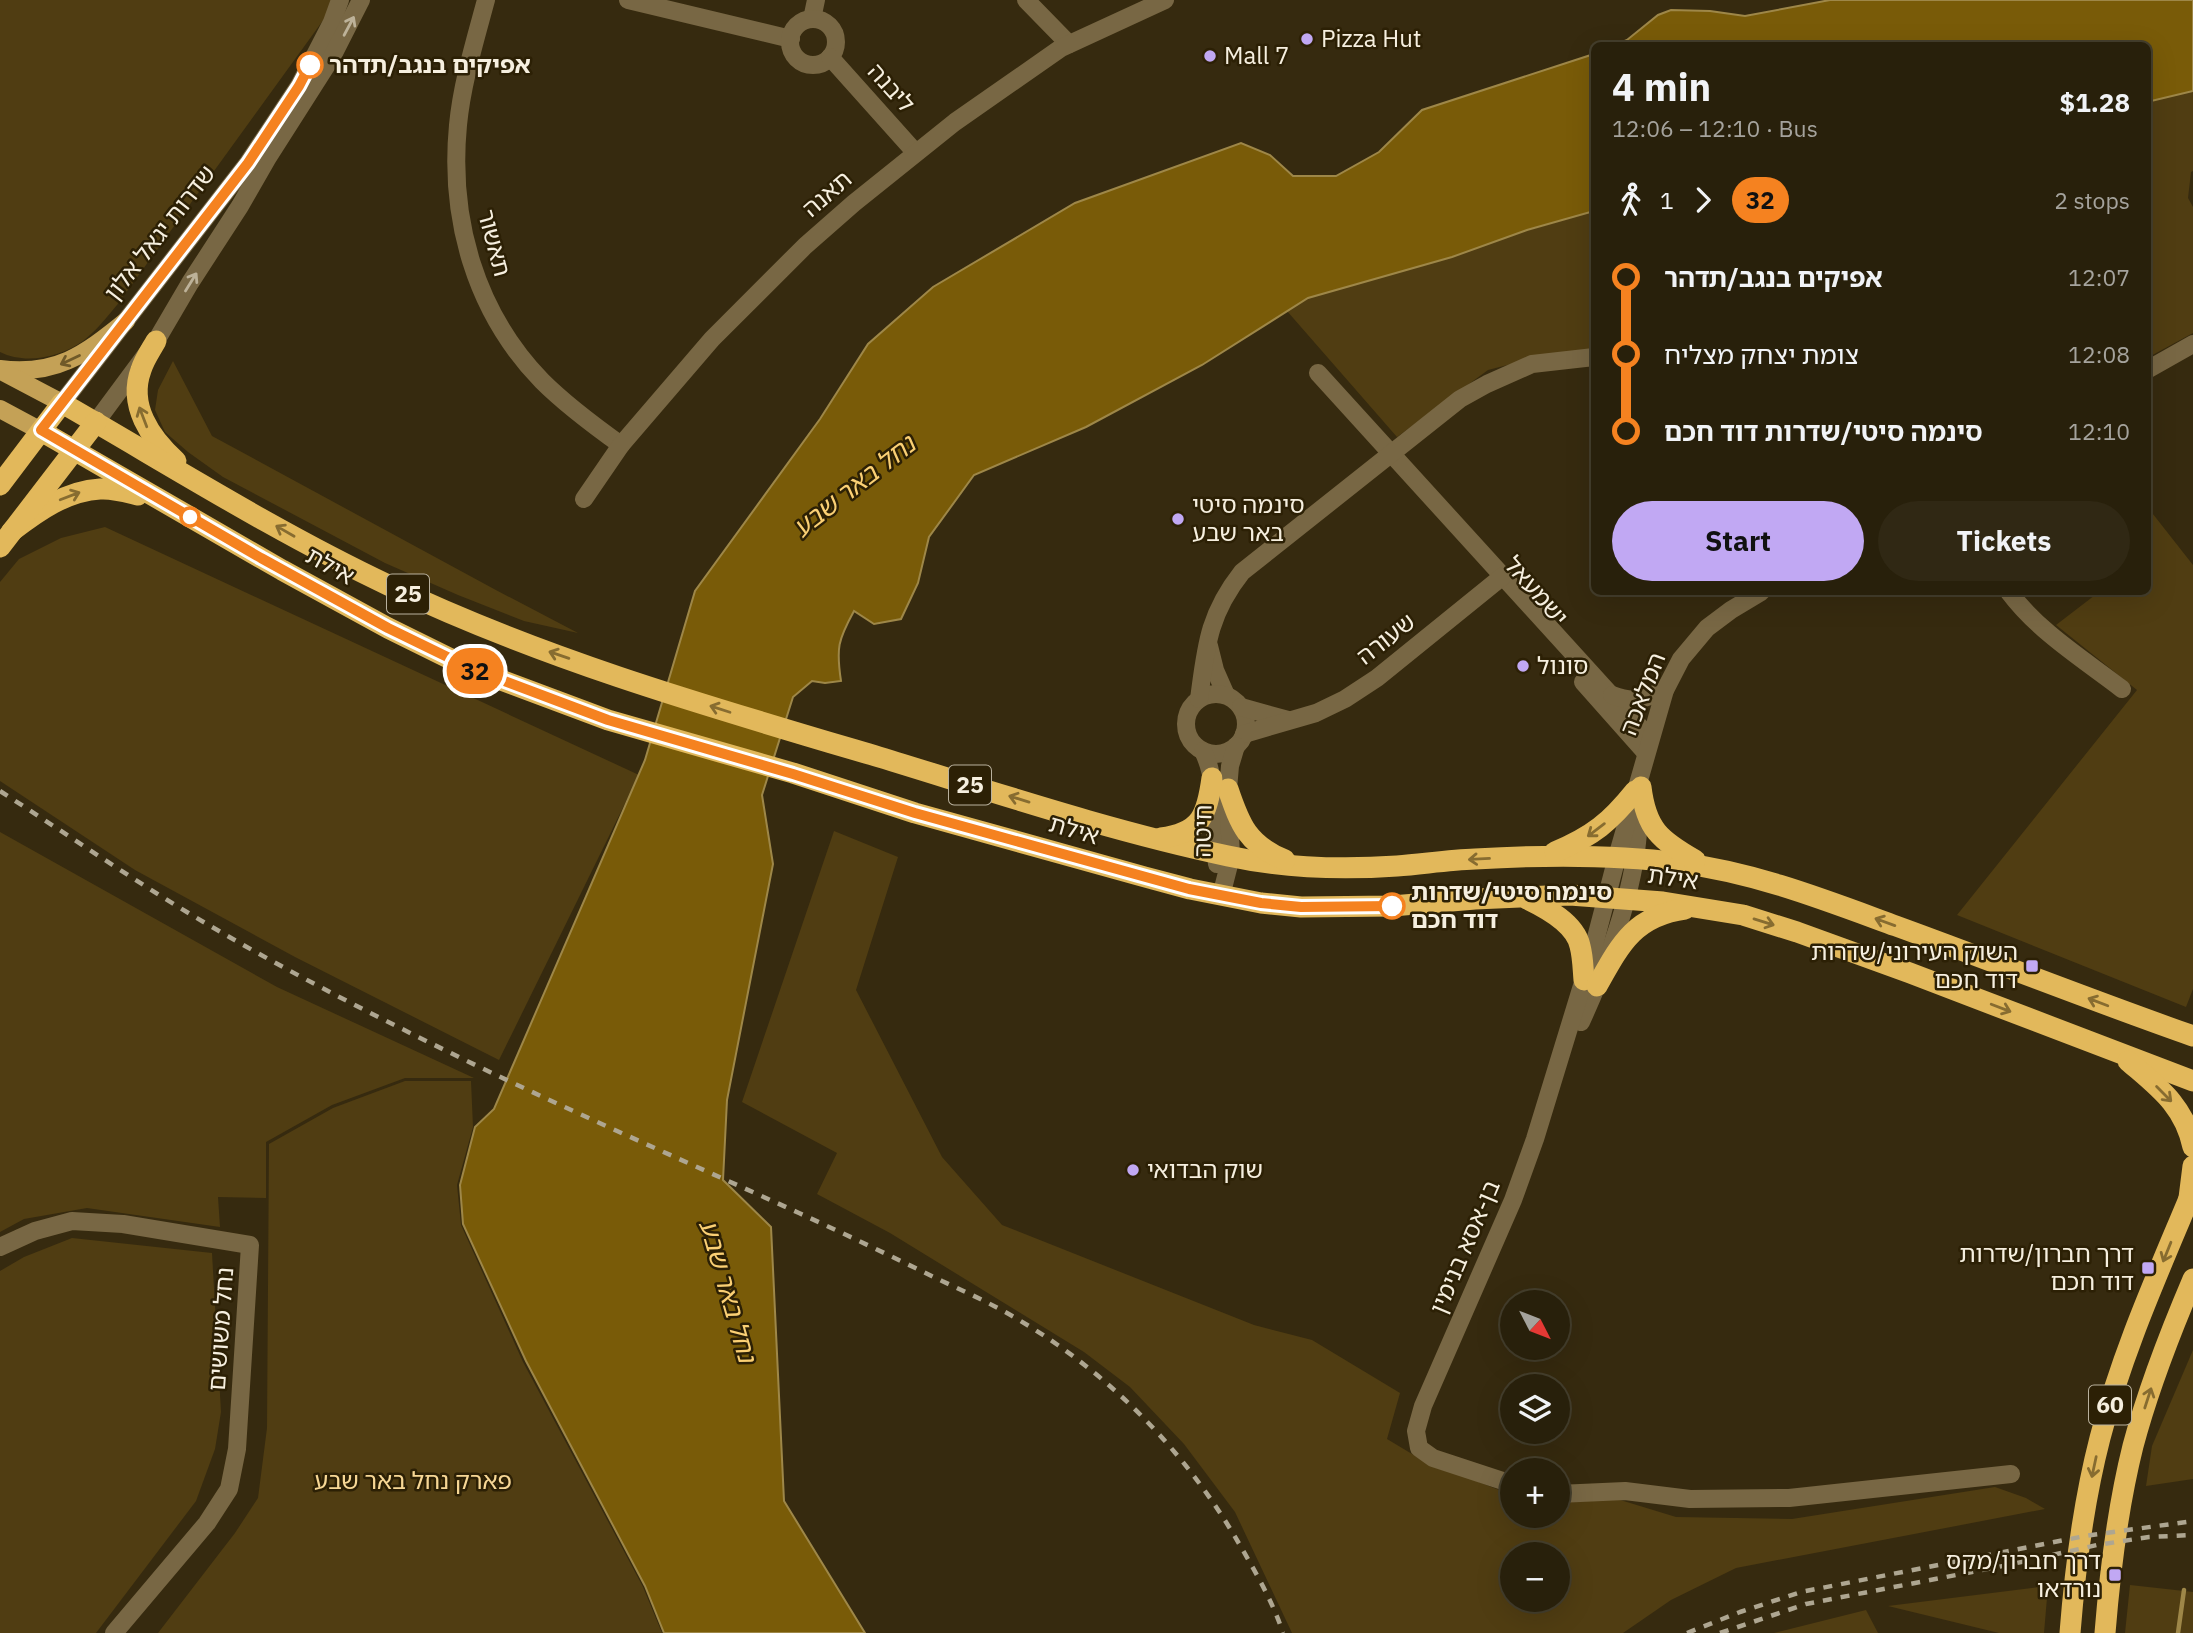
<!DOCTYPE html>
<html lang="en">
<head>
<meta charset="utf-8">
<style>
  body { margin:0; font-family:"IBM Plex Sans","Noto Sans Hebrew",sans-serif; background:#302814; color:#f1f3f6; height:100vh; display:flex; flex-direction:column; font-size:26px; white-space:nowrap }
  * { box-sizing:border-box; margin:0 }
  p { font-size:23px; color:#a5a39d }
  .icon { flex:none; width:38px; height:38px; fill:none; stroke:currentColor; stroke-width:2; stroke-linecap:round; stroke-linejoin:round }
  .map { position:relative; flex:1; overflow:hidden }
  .sheet { position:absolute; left:1591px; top:42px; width:560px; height:553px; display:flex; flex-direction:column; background:#28200b; border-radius:10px; box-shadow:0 7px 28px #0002,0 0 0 2px #443e2c }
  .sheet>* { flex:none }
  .badge { padding:0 14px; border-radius:23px; font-size:24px; line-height:46px }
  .needle { width:46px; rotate:132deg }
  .tools { position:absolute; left:1500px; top:1290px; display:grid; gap:14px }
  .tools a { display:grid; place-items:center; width:70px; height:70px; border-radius:50%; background:#28200b; box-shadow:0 7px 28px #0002,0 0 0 2px #443e2c; font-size:35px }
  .map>.badge { position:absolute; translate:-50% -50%; box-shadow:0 0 0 4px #fff }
  .legs { display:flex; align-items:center; gap:10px; height:77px; padding:0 21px; font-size:23px }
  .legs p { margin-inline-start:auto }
  .overview { display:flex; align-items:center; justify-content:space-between; height:119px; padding:0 21px }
  h1 { font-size:38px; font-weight:700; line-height:52px }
  .cta { display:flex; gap:14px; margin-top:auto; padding:14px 21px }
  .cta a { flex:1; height:80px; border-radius:42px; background:#c1a8f3; color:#111; font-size:28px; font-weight:700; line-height:80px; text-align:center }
  .cta a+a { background:#302814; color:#f1f3f6 }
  ul { padding:0 21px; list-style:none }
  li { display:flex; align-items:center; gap:24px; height:77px; font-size:26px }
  li i { display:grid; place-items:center; width:10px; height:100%; margin:0 9px; background:currentColor }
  li i::after { content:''; width:18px; height:18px; margin:-9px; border:5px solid; border-radius:50%; background:#28200b }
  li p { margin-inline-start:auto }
  li:first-child i { background:linear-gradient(#0000 50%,currentColor 0) }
  li:last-child i { background:linear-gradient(currentColor 50%,#0000 0) }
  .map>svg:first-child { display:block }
  .green { fill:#503d12; fill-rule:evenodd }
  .water { fill:#795b08; stroke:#9e8748; stroke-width:2 }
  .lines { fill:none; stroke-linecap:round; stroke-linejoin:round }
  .stream { stroke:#9e8748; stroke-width:4.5 }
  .minor { stroke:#786744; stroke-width:18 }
  .major { stroke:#c4a156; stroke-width:18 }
  .highway { stroke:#e2b85b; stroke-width:21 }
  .rail { stroke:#aea691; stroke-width:4.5; stroke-dasharray:9 9; stroke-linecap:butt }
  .oneway { stroke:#bdb299 }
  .oneway2 { stroke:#705a29 }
  .oneway3 { stroke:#876c30 }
  .line-1-casing { stroke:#fff; stroke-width:16 }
  .line-1 { stroke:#f58220; stroke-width:10 }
  .poi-dot { fill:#c1a8f3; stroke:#2c2005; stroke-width:2.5 }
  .stop-1-dot { fill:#fff; stroke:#f58220; stroke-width:3.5 }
  .labels { text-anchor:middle; stroke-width:5; stroke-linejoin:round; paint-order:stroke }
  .shield { fill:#2c2005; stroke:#b9b19e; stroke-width:2 }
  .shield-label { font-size:23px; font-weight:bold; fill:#f6efdf }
  .poi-label { font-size:24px; fill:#f6efdf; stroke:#2c2005; text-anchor:start }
  .stop-label { font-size:24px; font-weight:bold; fill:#f6efdf; stroke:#2c2005; text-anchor:start }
  .street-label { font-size:24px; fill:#f6efdf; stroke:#2c2005 }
  .park-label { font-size:24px; fill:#f7d795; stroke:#2c2005 }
  .water-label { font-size:26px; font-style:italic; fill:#fbd074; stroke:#2c2005 }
</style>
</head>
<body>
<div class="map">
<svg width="2193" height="1633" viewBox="0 0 2193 1633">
  <rect width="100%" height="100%" fill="#362a0f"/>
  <g class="green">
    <path d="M0 0H334L332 8 117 305C107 317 96 331 83 341 60 357 26 365 0 352Z"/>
    <polygon points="2193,91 2193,171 2191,172 2188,198 2193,207 2193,333 2147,358 2147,102"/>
    <polygon points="1594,211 1594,350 1527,360 1488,370 1397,437 1287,311 1308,298 1452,257 1523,232"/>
    <polygon points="173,361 212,436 494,589 578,633 524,621 458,595 385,563 223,477 188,452 165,432 155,410 158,390"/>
    <polygon points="2149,509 2193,565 2193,989 2186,1007 1957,915 2137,690 2056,625 2099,592 2147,592"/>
    <polygon points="105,527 639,775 499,1060 295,957 135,870 0,781 0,582 19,559 61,538"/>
    <path d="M834 831 898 857 856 990 942 1157 1002 1225 1254 1325 1312 1340 1400 1393 1387 1439 1422 1460 1512 1495V1516H1558V1503L1617 1499 1676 1517 1792 1519 1995 1487 2026 1498 2045 1509 1736 1568 1671 1600 1623 1633H1292L1235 1512 1184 1444 1130 1387 1084 1352 890 1233 817 1194 837 1153 742 1102ZM1512 1554H1558V1600H1512Z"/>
    <polygon points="0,832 277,987 474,1078 405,1078 332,1105 266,1142 266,1198 218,1197 220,1227 87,1208 24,1219 0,1232"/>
    <polygon points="405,1081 471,1081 473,1127 457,1185 461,1225 523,1362 643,1587 662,1633 158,1633 235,1533 258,1498 267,1428 269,1144 333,1108"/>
    <polygon points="72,1238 212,1253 221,1412 215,1449 196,1501 96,1633 0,1633 0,1271 24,1257"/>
    <polygon points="2193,1350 2193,1479 2146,1486 2152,1446"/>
    <polygon points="2130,1585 2193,1592 2193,1633 2125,1633"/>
    <polygon points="2048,1586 2044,1633 1999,1633 1888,1606"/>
    <polygon points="1866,1610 1878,1633 1774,1633"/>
  </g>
  <g class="water">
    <polygon points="1830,0 2193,0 2193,91 2147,102 2147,46 1615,45 1627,40 1658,15 1671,10 1710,11 1745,16"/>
    <path d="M1594 54V211L1527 230 1452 257 1308 298 1202 365 1086 427 974 475 929 537 918 583 901 619 874 624 854 611C838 640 836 648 841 681L825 683 812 681 793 697 762 795 773 864 727 1100 723 1180 771 1227 784 1501 865 1633H664L645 1586 526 1361 463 1224 460 1185 475 1127 494 1109 645 760 695 591 820 419 868 344 933 287 1075 203 1241 143 1270 155 1293 176H1336L1379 152 1422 110Z"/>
  </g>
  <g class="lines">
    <polyline class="stream" points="2178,1633 2184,1590"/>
    <g class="minor">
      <path d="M486 0C475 41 462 83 458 125 449 219 475 312 542 381 566 405 593 425 621 445"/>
      <polyline points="628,0 791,39"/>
      <polyline points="1026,0 1069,44"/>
      <polyline points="812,19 816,0"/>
      <circle cx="813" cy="42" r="23"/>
      <polyline points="830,57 915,152"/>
      <polyline points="2147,370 2193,344"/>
      <polyline points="1318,373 1650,738"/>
      <polyline points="62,403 248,163 299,86 332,22 340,0"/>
      <polyline points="96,422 156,341 190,283 240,206 267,159 332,57 361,0"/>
      <polyline points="584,499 621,445 712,339 805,246 854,203 955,122 1061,48 1165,0"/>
      <path d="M2009 592C2039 632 2083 659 2122 689"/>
      <polyline points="1209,646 1215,670 1226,695"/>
      <polyline points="1583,682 1646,753"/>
      <circle cx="1216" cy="724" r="30"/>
      <path d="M1612 695C1635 704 1643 699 1665 690"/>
      <path d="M1199 699C1206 647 1208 615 1242 572L1460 399 1487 384 1532 364 1594 357"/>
      <polyline points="1241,707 1288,720"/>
      <polyline points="1244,734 1316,713 1345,699 1377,678 1503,576"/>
      <path d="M1203 751C1220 785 1212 827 1217 864"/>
      <polyline points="1221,896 1231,857 1228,789 1230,766 1236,746"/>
      <path d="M1581 1022C1603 974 1627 910 1635 858 1638 840 1639 821 1640 804"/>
      <polyline points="0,1247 35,1231 72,1221 123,1224 250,1245 237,1449 229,1489 207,1523 114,1633"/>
      <polyline points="1512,1484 1433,1458 1419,1448 1416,1431 1423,1406 1513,1200 1535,1139 1592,953 1617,857 1665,690 1681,659 1707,628 1731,610 1761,592"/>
      <polyline points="1558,1494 1625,1491 1690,1499 1789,1498 2011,1474"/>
    </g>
    <g class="major">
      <path d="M0 369C56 376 84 355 126 321"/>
      <polyline points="3,372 62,403"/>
      <polyline points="0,409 41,431"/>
    </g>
    <g class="highway">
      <path d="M156 341C151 350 144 360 141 370 128 405 150 438 176 461"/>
      <polyline points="41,431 282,570 388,628 469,668 608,720 793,773 915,813 1145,877 1190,889 1261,903 1301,907 1392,906 1475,899 1570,895 1663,902 1743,915 1797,932 1910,973 2193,1081"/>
      <path d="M0 485 62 403C170 465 276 532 388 585 545 660 713 708 879 757 994 792 1110 831 1228 856 1283 868 1340 870 1397 866 1423 864 1449 860 1475 859 1543 855 1611 854 1679 863 1754 872 1825 900 1896 926 1995 962 2093 1001 2193 1036"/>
      <path d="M12 531C38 511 66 491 100 489 113 488 126 492 138 495"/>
      <polyline points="0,547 96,422"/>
      <path d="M1641 787C1646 829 1660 840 1695 860"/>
      <path d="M1228 789C1240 825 1248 845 1285 860"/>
      <path d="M1161 838C1201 833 1207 815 1212 778"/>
      <path d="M1555 852C1593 836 1610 822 1635 791"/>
      <path d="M1527 899C1546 908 1575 923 1580 946 1583 957 1583 969 1584 980"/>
      <path d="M1597 986C1620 945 1634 916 1685 909"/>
      <path d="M2128 1061C2158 1087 2184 1105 2193 1147"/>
      <polyline points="2189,1198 2193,1166"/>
      <path d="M2070 1633C2075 1569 2084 1500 2100 1438 2122 1352 2159 1271 2193 1189"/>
      <path d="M2105 1633C2110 1571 2118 1506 2133 1446 2148 1389 2170 1333 2193 1279"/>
    </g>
    <g class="rail">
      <path d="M0 791C73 838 144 888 219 931 298 977 381 1019 463 1059 574 1113 687 1162 799 1213 847 1235 895 1258 942 1281 968 1293 994 1305 1019 1320 1107 1372 1181 1447 1234 1535 1252 1566 1272 1599 1283 1633"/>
      <polyline points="1687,1633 1740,1612 1801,1592 2085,1536 2193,1521"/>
      <polyline points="1720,1633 1806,1604 2008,1565 2097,1545 2149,1537 2193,1535"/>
    </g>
  </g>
  <defs><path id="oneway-shaft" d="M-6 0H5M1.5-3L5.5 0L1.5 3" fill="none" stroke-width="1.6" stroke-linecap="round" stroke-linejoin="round" transform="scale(1.75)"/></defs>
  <g class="oneway">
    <use href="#oneway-shaft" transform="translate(349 26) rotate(-62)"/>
    <use href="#oneway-shaft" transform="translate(191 282) rotate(-58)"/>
  </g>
  <use class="oneway2" href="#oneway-shaft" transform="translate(70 360) rotate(155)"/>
  <g class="oneway3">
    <use href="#oneway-shaft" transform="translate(143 417) rotate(-111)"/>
    <use href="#oneway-shaft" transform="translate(70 496) rotate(-21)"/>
    <use href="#oneway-shaft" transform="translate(285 531) rotate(-150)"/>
    <use href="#oneway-shaft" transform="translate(559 655) rotate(-161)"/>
    <use href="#oneway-shaft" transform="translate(720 709) rotate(-162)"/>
    <use href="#oneway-shaft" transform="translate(1019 799) rotate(-163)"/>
    <use href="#oneway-shaft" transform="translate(1596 830) rotate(143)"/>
    <use href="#oneway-shaft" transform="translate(1479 859) rotate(177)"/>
    <use href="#oneway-shaft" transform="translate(1764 922) rotate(17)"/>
    <use href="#oneway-shaft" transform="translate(1885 922) rotate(-160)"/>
    <use href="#oneway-shaft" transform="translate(2098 1002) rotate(-159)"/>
    <use href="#oneway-shaft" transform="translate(2001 1008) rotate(21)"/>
    <use href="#oneway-shaft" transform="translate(2164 1094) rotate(45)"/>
    <use href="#oneway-shaft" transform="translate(2167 1252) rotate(112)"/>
    <use href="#oneway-shaft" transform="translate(2148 1398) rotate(-72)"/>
    <use href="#oneway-shaft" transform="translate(2094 1467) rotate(102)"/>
  </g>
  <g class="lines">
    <defs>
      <polyline id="line-1" points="310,65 299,86 248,163 41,430 261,558 388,628 470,668 608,720 793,774 915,813 1189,889 1261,903 1301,907 1392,906"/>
    </defs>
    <use href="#line-1" class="line-1-casing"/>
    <use href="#line-1" class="line-1"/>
  </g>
  <g class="poi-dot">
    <circle cx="1307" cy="39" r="7"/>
    <circle cx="1210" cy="56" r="7"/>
    <circle cx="1178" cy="519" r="7"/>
    <circle cx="1523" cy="666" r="7"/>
    <rect x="2025" y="959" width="14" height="14" rx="3.5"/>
    <circle cx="1133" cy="1170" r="7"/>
    <rect x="2141" y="1261" width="14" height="14" rx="3.5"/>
    <rect x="2108" y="1568" width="14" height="14" rx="3.5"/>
  </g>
  <g class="stop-1-dot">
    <circle cx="310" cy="65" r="12"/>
    <circle cx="190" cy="517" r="9"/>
    <circle cx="1392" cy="906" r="12"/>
  </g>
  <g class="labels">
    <g class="shield">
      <rect x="387" y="574.5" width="42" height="39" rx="5"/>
      <rect x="949" y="765.5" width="42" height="39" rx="5"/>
      <rect x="2089" y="1385.5" width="42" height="39" rx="5"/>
    </g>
    <g class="shield-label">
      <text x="408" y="602">25</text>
      <text x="970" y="793">25</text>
      <text x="2110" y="1413">60</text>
    </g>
    <g class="poi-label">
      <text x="1321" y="47">Pizza Hut</text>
      <text x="1224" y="64">Mall 7</text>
      <text x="1192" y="513">סינמה סיטי<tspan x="1192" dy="28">באר שבע</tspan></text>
      <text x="1537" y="674">סונול</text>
      <text x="2018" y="960" text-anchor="end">השוק העירוני/שדרות<tspan x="2018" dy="28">דוד חכם</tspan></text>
      <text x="1147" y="1178">שוק הבדואי</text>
      <text x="2134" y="1262" text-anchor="end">דרך חברון/שדרות<tspan x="2134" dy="28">דוד חכם</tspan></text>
      <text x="2101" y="1569" text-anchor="end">דרך חברון/מקס<tspan x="2101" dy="28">נורדאו</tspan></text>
    </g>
    <g class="stop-label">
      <text x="329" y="73">אפיקים בנגב/תדהר</text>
      <text x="1411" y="900">סינמה סיטי/שדרות<tspan x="1411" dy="28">דוד חכם</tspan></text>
    </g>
    <g class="street-label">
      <text transform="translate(891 88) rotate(48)" y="8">ליבנה</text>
      <text transform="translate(827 194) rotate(-41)" y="8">תאנה</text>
      <text transform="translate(160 233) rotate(-52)" y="8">שדרות יגאל אלון</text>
      <text transform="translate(494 243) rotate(75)" y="8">תאשור</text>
      <text transform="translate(330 566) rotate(29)" y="8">אילת</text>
      <text transform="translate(1536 591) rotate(49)" y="8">ישמעאל</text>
      <text transform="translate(1386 639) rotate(-38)" y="8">שעורה</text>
      <text transform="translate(1643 694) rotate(-69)" y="8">המלאכה</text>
      <text transform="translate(1074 830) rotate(16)" y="8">אילת</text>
      <text transform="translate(1203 831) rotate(-89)" y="8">חיטה</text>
      <text transform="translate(1673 878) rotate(8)" y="8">אילת</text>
      <text transform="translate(1465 1247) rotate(-67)" y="8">בן-אסא בנימין</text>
      <text transform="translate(221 1329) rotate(-86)" y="8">נחל משושים</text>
    </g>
    <g class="park-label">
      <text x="413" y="1489">פארק נחל באר שבע</text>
    </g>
    <g class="water-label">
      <text transform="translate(854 486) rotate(-38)" y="9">נחל באר שבע</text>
      <text transform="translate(728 1291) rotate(74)" y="9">נחל באר שבע</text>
    </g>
  </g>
</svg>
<div class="tools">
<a><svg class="needle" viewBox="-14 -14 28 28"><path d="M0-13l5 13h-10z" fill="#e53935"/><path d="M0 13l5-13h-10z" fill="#a5a39d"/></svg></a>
<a><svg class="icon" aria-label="layers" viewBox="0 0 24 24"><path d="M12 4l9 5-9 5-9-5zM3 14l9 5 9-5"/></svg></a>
<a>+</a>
<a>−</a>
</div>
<b class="badge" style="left:475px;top:671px;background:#f58220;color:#111">32</b>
<section class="sheet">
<div class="overview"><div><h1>4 min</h1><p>12:06 – 12:10 · Bus</p></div><b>$1.28</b></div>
<div class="legs"><svg class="icon" aria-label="walk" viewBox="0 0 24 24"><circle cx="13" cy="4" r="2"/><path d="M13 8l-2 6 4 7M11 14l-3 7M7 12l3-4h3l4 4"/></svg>1<svg class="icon" aria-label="forward" viewBox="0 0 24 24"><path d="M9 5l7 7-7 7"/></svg><b class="badge" style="background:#f58220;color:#111">32</b><p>2 stops</p></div>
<ul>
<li><i style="color:#f58220"></i><b>אפיקים בנגב/תדהר</b><p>12:07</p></li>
<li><i style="color:#f58220"></i><span>צומת יצחק מצליח</span><p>12:08</p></li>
<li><i style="color:#f58220"></i><b>סינמה סיטי/שדרות דוד חכם</b><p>12:10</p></li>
</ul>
<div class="cta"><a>Start</a><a>Tickets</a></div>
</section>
</div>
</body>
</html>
